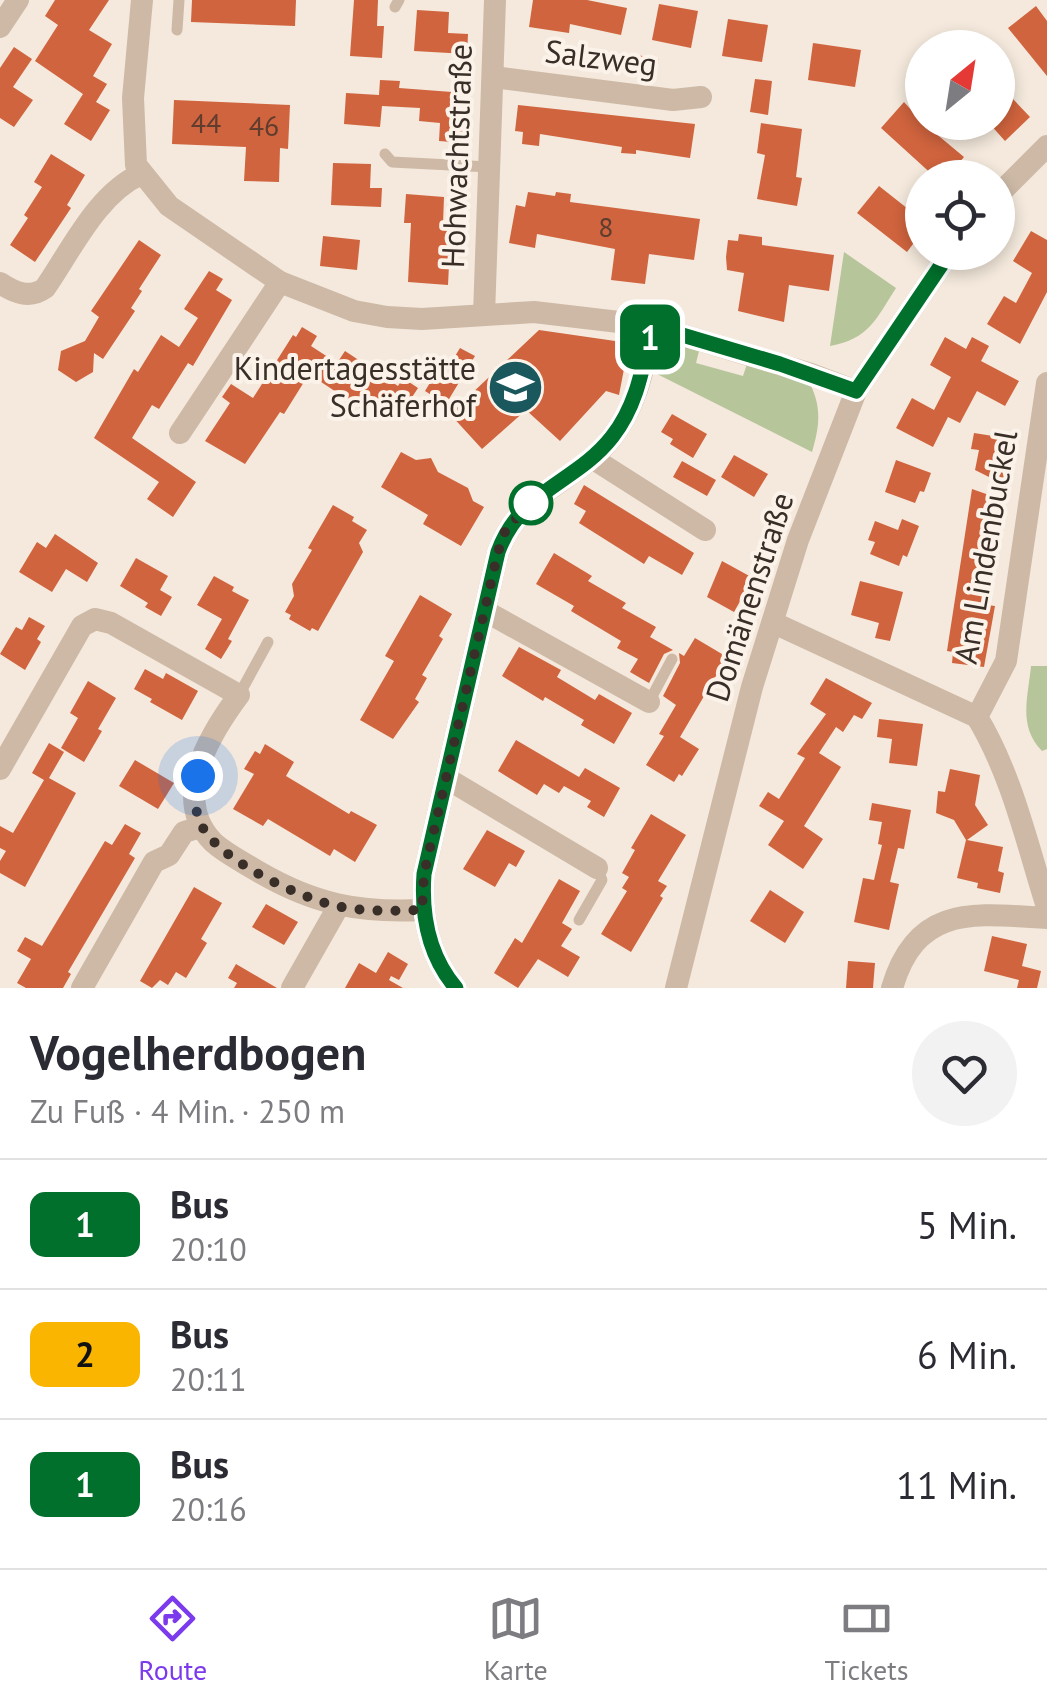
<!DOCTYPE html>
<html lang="de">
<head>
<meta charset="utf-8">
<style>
  body { margin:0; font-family:"PT Sans",sans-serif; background:#f2f2f3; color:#2b2b33; height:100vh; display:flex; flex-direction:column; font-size:38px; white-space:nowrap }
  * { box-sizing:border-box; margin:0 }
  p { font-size:32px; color:#7c7c81 }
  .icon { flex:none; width:55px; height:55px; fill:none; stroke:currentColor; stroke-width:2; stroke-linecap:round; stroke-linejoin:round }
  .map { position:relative; height:988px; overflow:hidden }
  .details { display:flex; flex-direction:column; background:#fff; flex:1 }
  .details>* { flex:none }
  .badge { padding:0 20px; border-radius:15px; font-size:35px; line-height:65px }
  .needle { width:65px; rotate:30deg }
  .buttons { position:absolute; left:905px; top:30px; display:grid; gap:20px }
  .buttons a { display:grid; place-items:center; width:110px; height:110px; border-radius:50%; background:#fff; box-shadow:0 5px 15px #0003; font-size:50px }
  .you { position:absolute; width:50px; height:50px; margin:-25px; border:8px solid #fff; border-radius:50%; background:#1a73e8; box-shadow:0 0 0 15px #1a73e833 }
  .map>.badge { position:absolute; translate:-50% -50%; box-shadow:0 0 0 5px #fff }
  .round { display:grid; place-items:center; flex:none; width:105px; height:105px; border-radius:52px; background:#f2f2f3 }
  .overview { display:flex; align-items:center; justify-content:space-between; height:170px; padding:0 30px }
  h1 { font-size:48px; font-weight:700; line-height:75px }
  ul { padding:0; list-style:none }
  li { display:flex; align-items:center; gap:30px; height:130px; padding:0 30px; border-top:2px solid #e1e1e2 }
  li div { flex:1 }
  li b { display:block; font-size:38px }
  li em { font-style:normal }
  li .badge { min-width:110px; font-weight:700; text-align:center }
  .menu { display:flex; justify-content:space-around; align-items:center; height:140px; border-top:2px solid #e1e1e2; background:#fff; font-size:28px; color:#7c7c81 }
  .menu a { display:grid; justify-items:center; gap:5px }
  .menu .selected { color:#7c3aed }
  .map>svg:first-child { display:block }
  .green { fill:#b6c59a }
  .building { fill:#d0643e }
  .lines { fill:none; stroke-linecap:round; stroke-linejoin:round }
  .lane { stroke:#cdb9a6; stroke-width:11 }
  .street { stroke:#cdb9a6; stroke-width:22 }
  .line-casing { stroke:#fff; stroke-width:22 }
  .line { stroke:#00702c; stroke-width:15 }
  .walk { stroke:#392e28; stroke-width:10; stroke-dasharray:0 18 }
  .stop-dot { fill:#fff; stroke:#00702c; stroke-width:5 }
  .labels { text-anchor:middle; stroke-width:8; stroke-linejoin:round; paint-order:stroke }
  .number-label { font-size:28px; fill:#5f3c2e }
  .street-label { font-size:32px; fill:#392e28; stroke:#fbf3e9 }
  .poi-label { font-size:32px; fill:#392e28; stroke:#fbf3e9; text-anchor:end }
</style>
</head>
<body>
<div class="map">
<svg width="1047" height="988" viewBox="0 0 1047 988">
  <rect width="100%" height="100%" fill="#f4e9dc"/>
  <g class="green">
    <path d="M844 252 896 288C876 319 869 339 830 346Z"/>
    <path d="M681 345 699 351 696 363 743 376 748 361 811 386C822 409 819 428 812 452L657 374 669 349Z"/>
    <path d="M1031 666H1047V749L1042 751C1018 726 1028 698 1031 666Z"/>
  </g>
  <g class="building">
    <polygon points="55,0 109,0 89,30 112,44 93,76 107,84 96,102 110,110 91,141 64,124 83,94 35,61 58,25 45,16"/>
    <polygon points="192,0 296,0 295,26 191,22"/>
    <polygon points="354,0 378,0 377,26 384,26 382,58 350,56"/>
    <polygon points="533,0 587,0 627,8 621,35 570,24 569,33 529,27"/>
    <polygon points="659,4 698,11 691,48 652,40"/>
    <polygon points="1036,6 1047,21 1047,76 1008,28"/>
    <polygon points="417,10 449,12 448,33 468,34 467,54 414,51"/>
    <polygon points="728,19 768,25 762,62 722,56"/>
    <polygon points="813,43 861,50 855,87 808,80"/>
    <polygon points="14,47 32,59 13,87 33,100 14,127 0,118 0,68"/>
    <polygon points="620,52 659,59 656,77 617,70"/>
    <polygon points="755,79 772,81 768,115 750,112"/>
    <polygon points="380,80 400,81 399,88 452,92 450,121 468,122 466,143 439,141 440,123 419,121 420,108 382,106 380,127 344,124 346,93 379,95"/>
    <polygon points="998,83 1030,117 1005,141 988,122 998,122"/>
    <polygon points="174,100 290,105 288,149 280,148 279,182 244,181 246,147 172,144"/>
    <polygon points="904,102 922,122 964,157 946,178 936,178 881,128"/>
    <polygon points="518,105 695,124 690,158 636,150 636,154 621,153 622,147 540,134 539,146 522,144 523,132 515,131"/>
    <polygon points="761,123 802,129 796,177 802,178 797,206 757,199 765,155 757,153"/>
    <polygon points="51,154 85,175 67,205 71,208 35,262 10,245 28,218 24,215 42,187 34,182"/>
    <polygon points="333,163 371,164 370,188 382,188 381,207 331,205"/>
    <polygon points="879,186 922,220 922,232 907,252 857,213"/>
    <polygon points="528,192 555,196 556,192 571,194 570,202 700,219 694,260 649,254 645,284 611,280 615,249 537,234 535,248 509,243 516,205 525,207"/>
    <polygon points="406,194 444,197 443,224 451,225 448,285 408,282 411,223 404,223"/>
    <polygon points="1031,231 1047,240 1047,292 1020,344 987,324 1004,296 1016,303 1032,273 1013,261"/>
    <polygon points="739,234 762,237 762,245 834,255 829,291 789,285 784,322 738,311 744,273 727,270 726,257 728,240 738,241"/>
    <polygon points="323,236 360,240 357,270 320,266"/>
    <polygon points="139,240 161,255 139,289 142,291 131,308 135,311 103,359 94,353 93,372 76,382 58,370 61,351 85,341 99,317 91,311"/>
    <polygon points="209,271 223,279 216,290 232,300 193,366 188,363 159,409 152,405 132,438 196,482 173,517 147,499 159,482 94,438 134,369 138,372 161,335 179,347 198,318 184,309"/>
    <polygon points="302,327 317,336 311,346 337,363 345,351 398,386 403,378 418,388 399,417 384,408 377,419 309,374 284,414 280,412 245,464 205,441 230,403 222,397 231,384 253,398 293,335 296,337"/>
    <polygon points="539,330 629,343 619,395 606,391 560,441 526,410 482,449 450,414"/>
    <polygon points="945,337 966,349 972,337 989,346 981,361 1019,381 1005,406 977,391 960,423 948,417 933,447 896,428 912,398 934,410 951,377 930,365"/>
    <polygon points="460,348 475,356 446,404 425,391 434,376 437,378 449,366"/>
    <polygon points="672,414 707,434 693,458 670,444 673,439 661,432"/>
    <polygon points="974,433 1012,439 995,542 987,605 995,606 984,667 952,663 953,652 947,651 972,489 989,495 995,480 975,470 979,450 971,449"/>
    <polygon points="401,452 416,460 431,458 438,472 468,488 473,501 484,507 461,546 423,524 428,515 381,487"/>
    <polygon points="734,455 768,474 754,497 721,477"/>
    <polygon points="896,460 931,473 924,492 920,491 915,503 885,492"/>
    <polygon points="682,461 716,480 707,496 673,477"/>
    <polygon points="584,485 694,553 682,575 649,556 644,564 579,523 586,511 574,504"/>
    <polygon points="333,505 354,517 352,521 367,530 359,543 363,552 318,631 312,628 310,631 289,619 291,615 285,612 294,596 292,584 312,550 308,548"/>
    <polygon points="902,519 919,526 907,557 903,555 899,566 870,554 875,542 868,540 875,521 898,530"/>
    <polygon points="55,534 98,563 87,582 66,569 52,592 19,572 37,542 46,548"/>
    <polygon points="554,553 592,576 588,581 626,603 622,608 656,627 650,637 673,650 664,654 649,683 630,672 638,659 617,648 621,641 571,611 574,606 536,584"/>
    <polygon points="136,558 168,576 160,590 172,597 161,616 145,607 148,603 120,586"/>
    <polygon points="722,561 753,578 734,612 707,597"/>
    <polygon points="214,576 234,587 232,591 249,600 228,639 232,641 221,659 205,649 222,619 197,605"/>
    <polygon points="860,581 903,592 890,641 875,638 879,623 851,615"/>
    <polygon points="420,595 452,614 439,636 443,639 422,675 427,678 415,699 419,702 393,739 360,720 394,661 385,656"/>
    <polygon points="29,617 45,626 37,639 41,642 25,670 0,654 16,627 22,630"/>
    <polygon points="695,638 727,657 680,737 699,749 682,776 679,774 674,782 646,765 664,736 659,734 676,705 663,696 680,663 679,653 684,656"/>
    <polygon points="519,647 561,670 557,677 595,700 599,694 632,713 614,744 581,725 584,720 545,697 543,701 502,676"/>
    <polygon points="145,669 163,679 166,673 198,691 182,720 150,702 152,699 134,689"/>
    <polygon points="826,678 872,703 862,719 854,715 843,732 836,727 819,753 841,767 804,826 823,839 803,869 768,845 784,821 759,806 768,792 779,799 805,758 797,754 826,714 810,704"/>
    <polygon points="88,681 116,698 98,729 102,731 84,762 61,748 78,718 70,713"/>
    <polygon points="879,719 923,724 917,766 889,763 892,739 877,737"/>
    <polygon points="516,740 579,777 585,768 620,788 604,817 587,807 591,801 564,786 559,793 544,784 537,795 498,771"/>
    <polygon points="49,743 64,752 49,778 76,793 25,887 0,873 0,861 6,851 0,848 0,826 13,833 44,780 32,773"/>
    <polygon points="265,744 294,762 286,776 349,814 351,811 377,825 355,862 334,849 330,856 268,819 263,826 233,809 254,774 244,769 255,751 260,754"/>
    <polygon points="135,760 174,783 158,809 119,786"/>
    <polygon points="950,769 980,775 975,805 988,825 967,840 1003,847 998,871 1004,873 1000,893 977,888 978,883 957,878 966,840 954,820 936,813 938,791 945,792"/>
    <polygon points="872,803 911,810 904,849 898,848 890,882 899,884 889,930 854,922 863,878 874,880 882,845 878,844 882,822 869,820"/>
    <polygon points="651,814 686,835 658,881 667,886 660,896 663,898 631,952 601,934 627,891 622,888 629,877 622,873 635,850 631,848"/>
    <polygon points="125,824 141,833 129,854 135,858 68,972 71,974 63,988 26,988 17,983 31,959 17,951 25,937 42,946 105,841 112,845"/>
    <polygon points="487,830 525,851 516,867 509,863 495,887 463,869"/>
    <polygon points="559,879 580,891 562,923 572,929 561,946 580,957 568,977 538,959 518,988 494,973 515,938 522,943"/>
    <polygon points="194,887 222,903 201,939 207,943 186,978 176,972 168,985 160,980 152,988 140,981"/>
    <polygon points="770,890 804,912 785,943 750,921"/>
    <polygon points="266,904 298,922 284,945 252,927"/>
    <polygon points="992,936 1027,944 1022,966 1041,971 1037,988 1017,988 1019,980 984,971"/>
    <polygon points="388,952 408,964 399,980 391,976 389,980 403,988 345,988 359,963 376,973"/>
    <polygon points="848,961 875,963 873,988 846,988"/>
    <polygon points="236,964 277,988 234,988 237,983 228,978"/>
  </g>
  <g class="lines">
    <g class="lane">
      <polyline points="395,7 399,0"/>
      <polyline points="177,30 179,0"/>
      <polyline points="385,154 392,162 489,167"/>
      <polyline points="239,695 268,642"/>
      <polyline points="649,702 672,659"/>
      <polyline points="579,920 602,880 597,868"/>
    </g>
    <g class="street">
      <polyline points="142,0 133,98 136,165 169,206 280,282 354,311 387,317 422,319 534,312 653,326 811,374 856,391"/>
      <polyline points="0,27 18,0"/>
      <polyline points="493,77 673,100 701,97"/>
      <polyline points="998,195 1047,146"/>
      <path d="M0 283C15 293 30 299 45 288 72 249 97 194 141 174"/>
      <polyline points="484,315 495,0"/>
      <path d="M1047 383 1006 661 977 717C1012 775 1027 844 1047 907"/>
      <polyline points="180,433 280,282"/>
      <polyline points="592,458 705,530"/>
      <polyline points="485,611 649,702"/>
      <polyline points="774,623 977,717"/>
      <path d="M0 769 82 626 95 619 111 623 239 695C210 734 170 798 213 842 226 854 243 862 259 872 314 904 358 913 422 910"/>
      <polyline points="446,778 597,868"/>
      <polyline points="82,988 154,862 169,855 184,832 201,827"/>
      <polyline points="292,988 338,907"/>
      <path d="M456 988C428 955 421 916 424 874L498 552C521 489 576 484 612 437 638 404 644 365 653 326"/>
      <polyline points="676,988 752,687 798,540 856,391 950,252"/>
      <path d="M892 988C917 903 975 914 1047 918"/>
    </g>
  </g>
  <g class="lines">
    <defs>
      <path id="line" d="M456 988C428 955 421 916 424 874L498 552C521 489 575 484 612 437 638 404 643 365 652 326L780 364 856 391 950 252"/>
    </defs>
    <use href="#line" class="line-casing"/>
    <use href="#line" class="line"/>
    <path class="walk" d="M198 776C195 794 193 811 203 828 223 862 299 897 336 906 364 912 393 911 422 910L424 874 498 552 506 529 531 503"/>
  </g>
  <defs>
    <symbol id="school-disc" viewBox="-11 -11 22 22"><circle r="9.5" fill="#1a585e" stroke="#fbf3e9"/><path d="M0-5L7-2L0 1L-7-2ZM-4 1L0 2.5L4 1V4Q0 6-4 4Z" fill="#fff"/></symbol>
  </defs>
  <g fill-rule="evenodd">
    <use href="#school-disc" x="484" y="356" width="63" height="63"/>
  </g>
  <circle class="stop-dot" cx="531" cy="503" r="20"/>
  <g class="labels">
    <g class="number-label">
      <text x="206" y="133">44</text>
      <text x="264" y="136">46</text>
      <text x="606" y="237">8</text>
    </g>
    <g class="street-label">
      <text transform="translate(601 58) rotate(7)" y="11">Salzweg</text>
      <text transform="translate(457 156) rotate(-88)" y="11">Hohwachtstraße</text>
      <text transform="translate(986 547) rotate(-80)" y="11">Am Lindenbuckel</text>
      <text transform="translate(750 597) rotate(-72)" y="11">Domänenstraße</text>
    </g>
    <g class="poi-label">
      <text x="476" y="380">Kindertagesstätte<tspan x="476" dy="37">Schäferhof</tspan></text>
    </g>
  </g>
</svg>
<div class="buttons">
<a><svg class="needle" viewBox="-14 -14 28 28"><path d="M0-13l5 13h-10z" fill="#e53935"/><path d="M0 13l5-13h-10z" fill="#7c7c81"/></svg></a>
<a><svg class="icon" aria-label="locate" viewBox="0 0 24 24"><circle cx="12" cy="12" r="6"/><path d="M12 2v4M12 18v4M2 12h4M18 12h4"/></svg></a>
</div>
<div class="you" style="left:198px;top:776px"></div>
<b class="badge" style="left:650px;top:337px;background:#00702c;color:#fff">1</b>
</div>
<section class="details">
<div class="overview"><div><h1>Vogelherdbogen</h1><p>Zu Fuß · 4 Min. · 250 m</p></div><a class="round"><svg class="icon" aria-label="heart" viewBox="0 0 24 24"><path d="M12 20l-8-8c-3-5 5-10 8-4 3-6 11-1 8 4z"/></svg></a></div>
<ul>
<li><span class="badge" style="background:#00702c;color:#fff">1</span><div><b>Bus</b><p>20:10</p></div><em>5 Min.</em></li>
<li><span class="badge" style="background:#fab500;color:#111">2</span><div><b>Bus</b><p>20:11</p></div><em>6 Min.</em></li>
<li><span class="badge" style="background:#00702c;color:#fff">1</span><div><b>Bus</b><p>20:16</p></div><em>11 Min.</em></li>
</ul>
</section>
<nav class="menu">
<a class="selected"><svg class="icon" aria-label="directions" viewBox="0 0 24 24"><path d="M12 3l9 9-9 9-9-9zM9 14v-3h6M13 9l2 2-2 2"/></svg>Route</a>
<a><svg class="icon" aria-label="map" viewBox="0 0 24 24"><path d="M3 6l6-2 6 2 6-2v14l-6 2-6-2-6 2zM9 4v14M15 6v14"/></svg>Karte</a>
<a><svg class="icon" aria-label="tickets" viewBox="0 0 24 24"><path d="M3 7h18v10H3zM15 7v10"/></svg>Tickets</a>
</nav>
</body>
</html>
